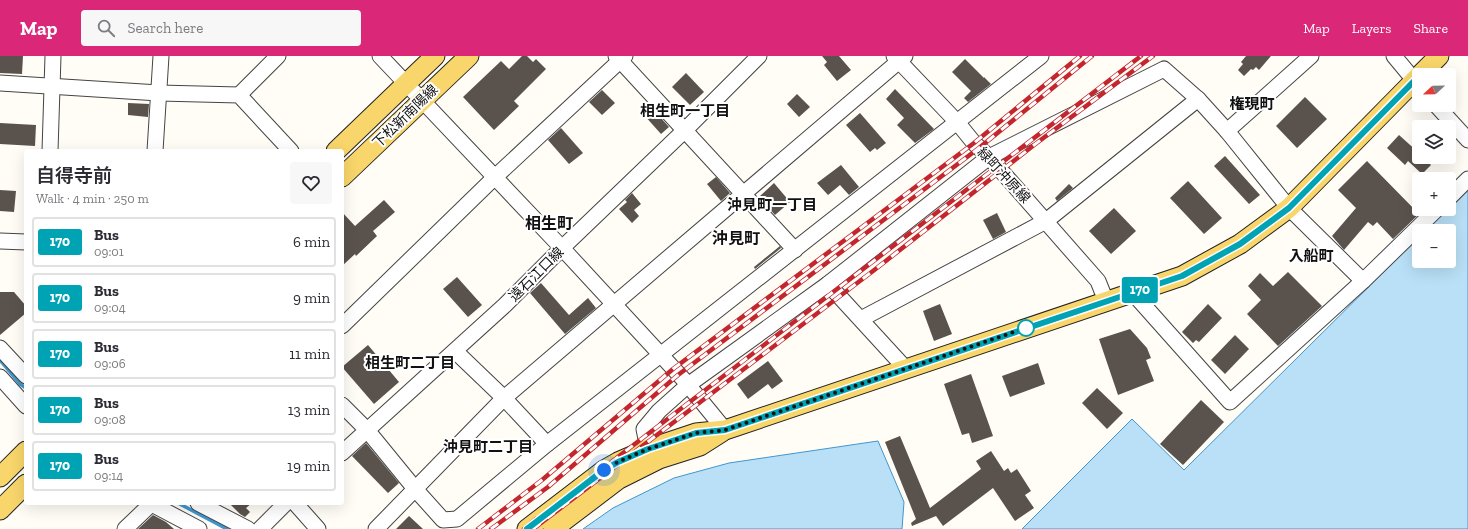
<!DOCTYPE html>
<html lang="en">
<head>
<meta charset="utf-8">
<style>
  body { margin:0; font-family:"Zilla Slab","Noto Sans JP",serif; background:#f7f7f7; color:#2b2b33; height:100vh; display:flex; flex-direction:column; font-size:15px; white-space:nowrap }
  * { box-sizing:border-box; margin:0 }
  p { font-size:13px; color:#7c7c81 }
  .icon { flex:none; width:22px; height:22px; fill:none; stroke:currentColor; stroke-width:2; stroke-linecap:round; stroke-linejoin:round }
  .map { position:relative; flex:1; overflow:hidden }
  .details { position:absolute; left:24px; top:93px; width:320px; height:356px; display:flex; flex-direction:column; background:#fff; border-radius:4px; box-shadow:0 4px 16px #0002 }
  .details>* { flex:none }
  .badge { padding:0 8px; border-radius:3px; font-size:14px; line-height:26px }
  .needle { width:26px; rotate:248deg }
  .controls { position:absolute; left:1412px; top:12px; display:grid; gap:8px }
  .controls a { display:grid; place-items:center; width:44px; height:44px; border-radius:4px; background:#fff; box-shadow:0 4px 16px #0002; font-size:20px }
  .you { position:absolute; width:20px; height:20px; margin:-10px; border:3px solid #fff; border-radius:50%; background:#1a73e8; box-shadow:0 0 0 6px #1a73e833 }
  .map>.badge { position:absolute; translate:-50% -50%; box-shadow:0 0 0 2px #fff }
  .round { display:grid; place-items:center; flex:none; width:42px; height:42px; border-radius:4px; background:#f7f7f7 }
  .summary { display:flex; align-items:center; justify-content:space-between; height:68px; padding:0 12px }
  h1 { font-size:19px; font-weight:600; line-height:30px }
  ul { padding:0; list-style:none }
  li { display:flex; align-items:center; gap:12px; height:50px; margin:0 8px 6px; padding:0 4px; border:2px solid #e1e1e2; border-radius:4px }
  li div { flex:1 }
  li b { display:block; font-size:15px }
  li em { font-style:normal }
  li .badge { min-width:44px; font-weight:700; text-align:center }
  header { display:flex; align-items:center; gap:24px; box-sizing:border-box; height:56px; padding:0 20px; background:#db2777; color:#fff }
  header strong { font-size:19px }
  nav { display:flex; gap:22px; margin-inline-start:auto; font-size:14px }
  .search { width:280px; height:36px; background:#f7f7f7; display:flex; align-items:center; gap:10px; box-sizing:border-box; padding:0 14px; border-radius:4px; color:#7c7c81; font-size:15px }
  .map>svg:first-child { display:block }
  .water { fill:#b9e0f7; stroke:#3f96cf }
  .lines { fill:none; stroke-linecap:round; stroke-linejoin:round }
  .stream { stroke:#3f96cf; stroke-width:3.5 }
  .building { fill:#5a524d }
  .minor-casing { stroke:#444; stroke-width:17 }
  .major-casing { stroke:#222; stroke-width:21 }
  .minor { stroke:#fff; stroke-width:15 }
  .major { stroke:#f9d66b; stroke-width:19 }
  .rail-casing { stroke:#c4262e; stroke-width:4.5 }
  .rail { stroke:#fff; stroke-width:3; stroke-dasharray:9; stroke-linecap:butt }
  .line-casing { stroke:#fff; stroke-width:9 }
  .line { stroke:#00a3b4; stroke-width:6 }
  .walk { stroke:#111; stroke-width:4; stroke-dasharray:0 7.2 }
  .stop-dot { fill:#fff; stroke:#00a3b4; stroke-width:2 }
  .labels { text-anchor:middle; stroke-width:4; stroke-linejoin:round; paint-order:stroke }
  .street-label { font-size:14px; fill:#111; stroke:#fff }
  .neighbourhood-label { font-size:15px; font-weight:bold; fill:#111; stroke:#fff }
  .quarter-label { font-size:16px; font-weight:bold; fill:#111; stroke:#fff }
</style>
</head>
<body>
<header>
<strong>Map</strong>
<div class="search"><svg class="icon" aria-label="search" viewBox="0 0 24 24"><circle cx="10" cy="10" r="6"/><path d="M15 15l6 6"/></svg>Search here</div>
<nav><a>Map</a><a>Layers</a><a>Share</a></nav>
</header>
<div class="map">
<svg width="1468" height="473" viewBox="0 0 1468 473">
  <rect width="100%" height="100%" fill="#fffdf5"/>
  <g class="water">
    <polygon points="1468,133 1468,473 1022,473 1132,363 1184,414 1419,181 1419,205 1449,205 1449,175 1425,175"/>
    <polygon points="878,385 904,446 902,473 583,473 613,452 674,422 729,407"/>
  </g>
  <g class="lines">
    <g class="stream">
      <polyline points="0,304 20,328 26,332"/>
      <polyline points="178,447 227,473"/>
    </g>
  </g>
  <g class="building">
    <polygon points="0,0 23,0 22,18 0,17"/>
    <polygon points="522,0 527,0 533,6 536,3 546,13 514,45 519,50 494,74 463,41 501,5 509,13"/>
    <polygon points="822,0 839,0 851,14 837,25 824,9 827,6"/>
    <polygon points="1246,0 1271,0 1259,14 1256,11 1253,14 1251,13 1244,20 1238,14 1243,8 1241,6"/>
    <polygon points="965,3 984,22 984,21 991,28 968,46 964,42 971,35 952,16"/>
    <polygon points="686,17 704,36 690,49 672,31"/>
    <polygon points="895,33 934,73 915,87 897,69 904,62 886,43"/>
    <polygon points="602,34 615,47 602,59 589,46"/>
    <polygon points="797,38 810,51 799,61 787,48"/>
    <polygon points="1305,41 1327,63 1297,92 1276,70"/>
    <polygon points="128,47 149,48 148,61 128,59"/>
    <polygon points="652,52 669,71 661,78 644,59"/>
    <polygon points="860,57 886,87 877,94 875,92 870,96 846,69"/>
    <polygon points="0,67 36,69 35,90 0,88"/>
    <polygon points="561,72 583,97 569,108 548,84"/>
    <polygon points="1399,79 1419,97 1419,101 1423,101 1431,109 1422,118 1408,105 1405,109 1387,92"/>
    <polygon points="1225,100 1260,139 1249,148 1214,110"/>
    <polygon points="1367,105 1419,158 1393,183 1377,166 1373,170 1368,166 1344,194 1332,180 1356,152 1338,134"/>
    <polygon points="841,109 859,131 849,139 840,129 828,139 817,127"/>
    <polygon points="716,121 730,137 721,145 707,128"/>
    <polygon points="1188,125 1222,162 1204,178 1170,142"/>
    <polygon points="774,127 790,146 775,159 759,141"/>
    <polygon points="1069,128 1073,132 1057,145 1055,142"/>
    <polygon points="0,134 16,135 14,156 0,155"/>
    <polygon points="632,137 641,148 634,154 639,160 632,167 619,153 627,146 625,144"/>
    <polygon points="384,144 395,156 373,175 377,180 356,200 355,198 342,210 342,156 355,170"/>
    <polygon points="1114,152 1136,175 1111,198 1089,175"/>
    <polygon points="997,157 1006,176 993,183 983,164"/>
    <polygon points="780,190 781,192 755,213 754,211"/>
    <polygon points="1288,216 1322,250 1278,290 1247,258 1261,244 1248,230 1260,217 1273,230"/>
    <polygon points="457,221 482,249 468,261 443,233"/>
    <polygon points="541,227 569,259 588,242 596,252 565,278 530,237"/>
    <polygon points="0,236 14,236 26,250 26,257 0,279"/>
    <polygon points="940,248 952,278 934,285 923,255"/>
    <polygon points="1208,248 1222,262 1199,286 1196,284 1193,287 1182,276"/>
    <polygon points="1130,273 1147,292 1151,302 1146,304 1154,325 1118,339 1099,283"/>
    <polygon points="1235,279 1249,293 1225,318 1211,304"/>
    <polygon points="368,289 399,326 374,348 342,311"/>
    <polygon points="768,305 783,325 772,333 768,328 748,343 737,328"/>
    <polygon points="1038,307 1045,328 1010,341 1002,320"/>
    <polygon points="971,318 993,380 972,387 969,377 962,379 944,328"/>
    <polygon points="1097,332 1123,357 1107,373 1082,347"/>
    <polygon points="1201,344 1224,366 1183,409 1160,388"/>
    <polygon points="900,380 930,452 981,413 976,405 991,395 1004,415 1008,412 1011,417 1017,413 1031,435 1025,439 1034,452 1015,465 993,432 943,470 936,460 912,470 911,467 916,463 885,386"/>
    <polygon points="366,387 399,427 388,437 352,400"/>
    <polygon points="229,447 252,447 246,452 250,456 245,461 240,458"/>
    <polygon points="153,459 166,466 174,473 138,473"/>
    <polygon points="409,460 423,473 396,473"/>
  </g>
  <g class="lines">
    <defs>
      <g id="minor">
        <polyline points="380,0 562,192 684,324 725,374"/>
        <polyline points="616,0 795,194"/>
        <polyline points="894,0 957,66 974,87 989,101 1098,225 1106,245"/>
        <polyline points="1394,0 1419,30"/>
        <polyline points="0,27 159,37 239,39 291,95"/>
        <polyline points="239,39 278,0"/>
        <polyline points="1436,49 1468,84"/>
        <polyline points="1227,75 1311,0"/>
        <polyline points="50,95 53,0"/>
        <polyline points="155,95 161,0"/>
        <polyline points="1449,142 1468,123"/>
        <polyline points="0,185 26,186"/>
        <polyline points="828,228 906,313"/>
        <polyline points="1132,236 1230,346 1363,225 1437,153"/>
        <polyline points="861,263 1046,165 1198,43"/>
        <polyline points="342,270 495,121 625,0"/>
        <polyline points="0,292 26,320"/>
        <polyline points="455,295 504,342 547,388"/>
        <polyline points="0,321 26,350"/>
        <polyline points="342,349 367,374 416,434 443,464 457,463 547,388 1041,0"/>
        <polyline points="648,393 644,373 659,355 688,329 828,228 989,101 1164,13 1198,43 1227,75 1289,152 1363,225"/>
        <polyline points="342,397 505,249 562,192 684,75 759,0"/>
        <polyline points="150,447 199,473"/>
        <polyline points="198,447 248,473"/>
        <polyline points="295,447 318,473"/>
        <polyline points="125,473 151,448"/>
        <polyline points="260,473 286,447"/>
        <polyline points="376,473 504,342 905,0"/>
      </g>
      <g id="major">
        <polyline points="1420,19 1439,0"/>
        <polyline points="336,95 435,0"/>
        <polyline points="342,121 469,0"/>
        <polyline points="0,421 26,395"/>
        <polyline points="0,454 26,428"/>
        <polyline points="527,473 604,414 618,406 648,393 696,377 725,374 1182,220 1240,188 1289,152 1419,20"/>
        <polyline points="553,473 619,423 659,403 700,390 722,376"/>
      </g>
    </defs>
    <use href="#minor" class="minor-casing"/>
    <use href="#major" class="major-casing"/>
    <use href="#minor" class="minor"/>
    <use href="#major" class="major"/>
    <defs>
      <g id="rail">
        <polyline points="597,417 1141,0"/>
        <polyline points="478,473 542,424 673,313 974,87 1080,0"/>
        <polyline points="491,473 548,431 678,319 979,92 1092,0"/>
        <polyline points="524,473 536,463"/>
        <polyline points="533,473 873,215 1034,89 1153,0"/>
      </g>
    </defs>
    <use href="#rail" class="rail-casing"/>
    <use href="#rail" class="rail"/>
  </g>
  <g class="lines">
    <defs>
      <polyline id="line" points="527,473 604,414 618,406 648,393 696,377 725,374 1182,220 1240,188 1289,152 1419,20"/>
    </defs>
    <use href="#line" class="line-casing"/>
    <use href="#line" class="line"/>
    <polyline class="walk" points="604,414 618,406 648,393 696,377 725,374 1026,272"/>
  </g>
  <circle class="stop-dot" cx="1026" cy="272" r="8"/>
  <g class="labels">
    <g class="street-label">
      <text transform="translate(405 60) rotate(-44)" y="5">下松新南陽線</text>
      <text transform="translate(1004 119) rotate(47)" y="5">緑町沖原線</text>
      <text transform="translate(536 218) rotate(-45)" y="5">遠石江口線</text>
    </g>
    <g class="neighbourhood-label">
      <text x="1252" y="53">権現町</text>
      <text x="685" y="60">相生町一丁目</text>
      <text x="772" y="154">沖見町一丁目</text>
      <text x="1311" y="205">入船町</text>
      <text x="410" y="312">相生町二丁目</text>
      <text x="488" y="396">沖見町二丁目</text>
    </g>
    <g class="quarter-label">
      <text x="549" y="173">相生町</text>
      <text x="736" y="188">沖見町</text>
    </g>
  </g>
</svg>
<div class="controls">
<a><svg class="needle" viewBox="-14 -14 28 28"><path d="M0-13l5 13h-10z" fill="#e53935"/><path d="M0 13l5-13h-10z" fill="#7c7c81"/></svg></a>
<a><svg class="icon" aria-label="layers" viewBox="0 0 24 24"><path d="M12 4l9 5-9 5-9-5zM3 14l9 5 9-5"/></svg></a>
<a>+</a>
<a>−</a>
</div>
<div class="you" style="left:604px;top:414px"></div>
<b class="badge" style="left:1140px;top:234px;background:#00a3b4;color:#fff">170</b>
<section class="details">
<div class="summary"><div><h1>自得寺前</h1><p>Walk · 4 min · 250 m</p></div><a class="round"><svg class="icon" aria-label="heart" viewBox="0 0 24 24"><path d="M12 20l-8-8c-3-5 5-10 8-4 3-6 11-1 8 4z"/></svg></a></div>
<ul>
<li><span class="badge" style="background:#00a3b4;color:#fff">170</span><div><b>Bus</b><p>09:01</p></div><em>6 min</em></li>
<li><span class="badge" style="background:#00a3b4;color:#fff">170</span><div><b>Bus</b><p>09:04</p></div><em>9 min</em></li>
<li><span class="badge" style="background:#00a3b4;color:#fff">170</span><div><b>Bus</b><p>09:06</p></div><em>11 min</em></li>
<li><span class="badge" style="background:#00a3b4;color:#fff">170</span><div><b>Bus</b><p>09:08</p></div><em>13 min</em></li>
<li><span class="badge" style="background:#00a3b4;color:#fff">170</span><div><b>Bus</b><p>09:14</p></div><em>19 min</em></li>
</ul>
</section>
</div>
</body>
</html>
